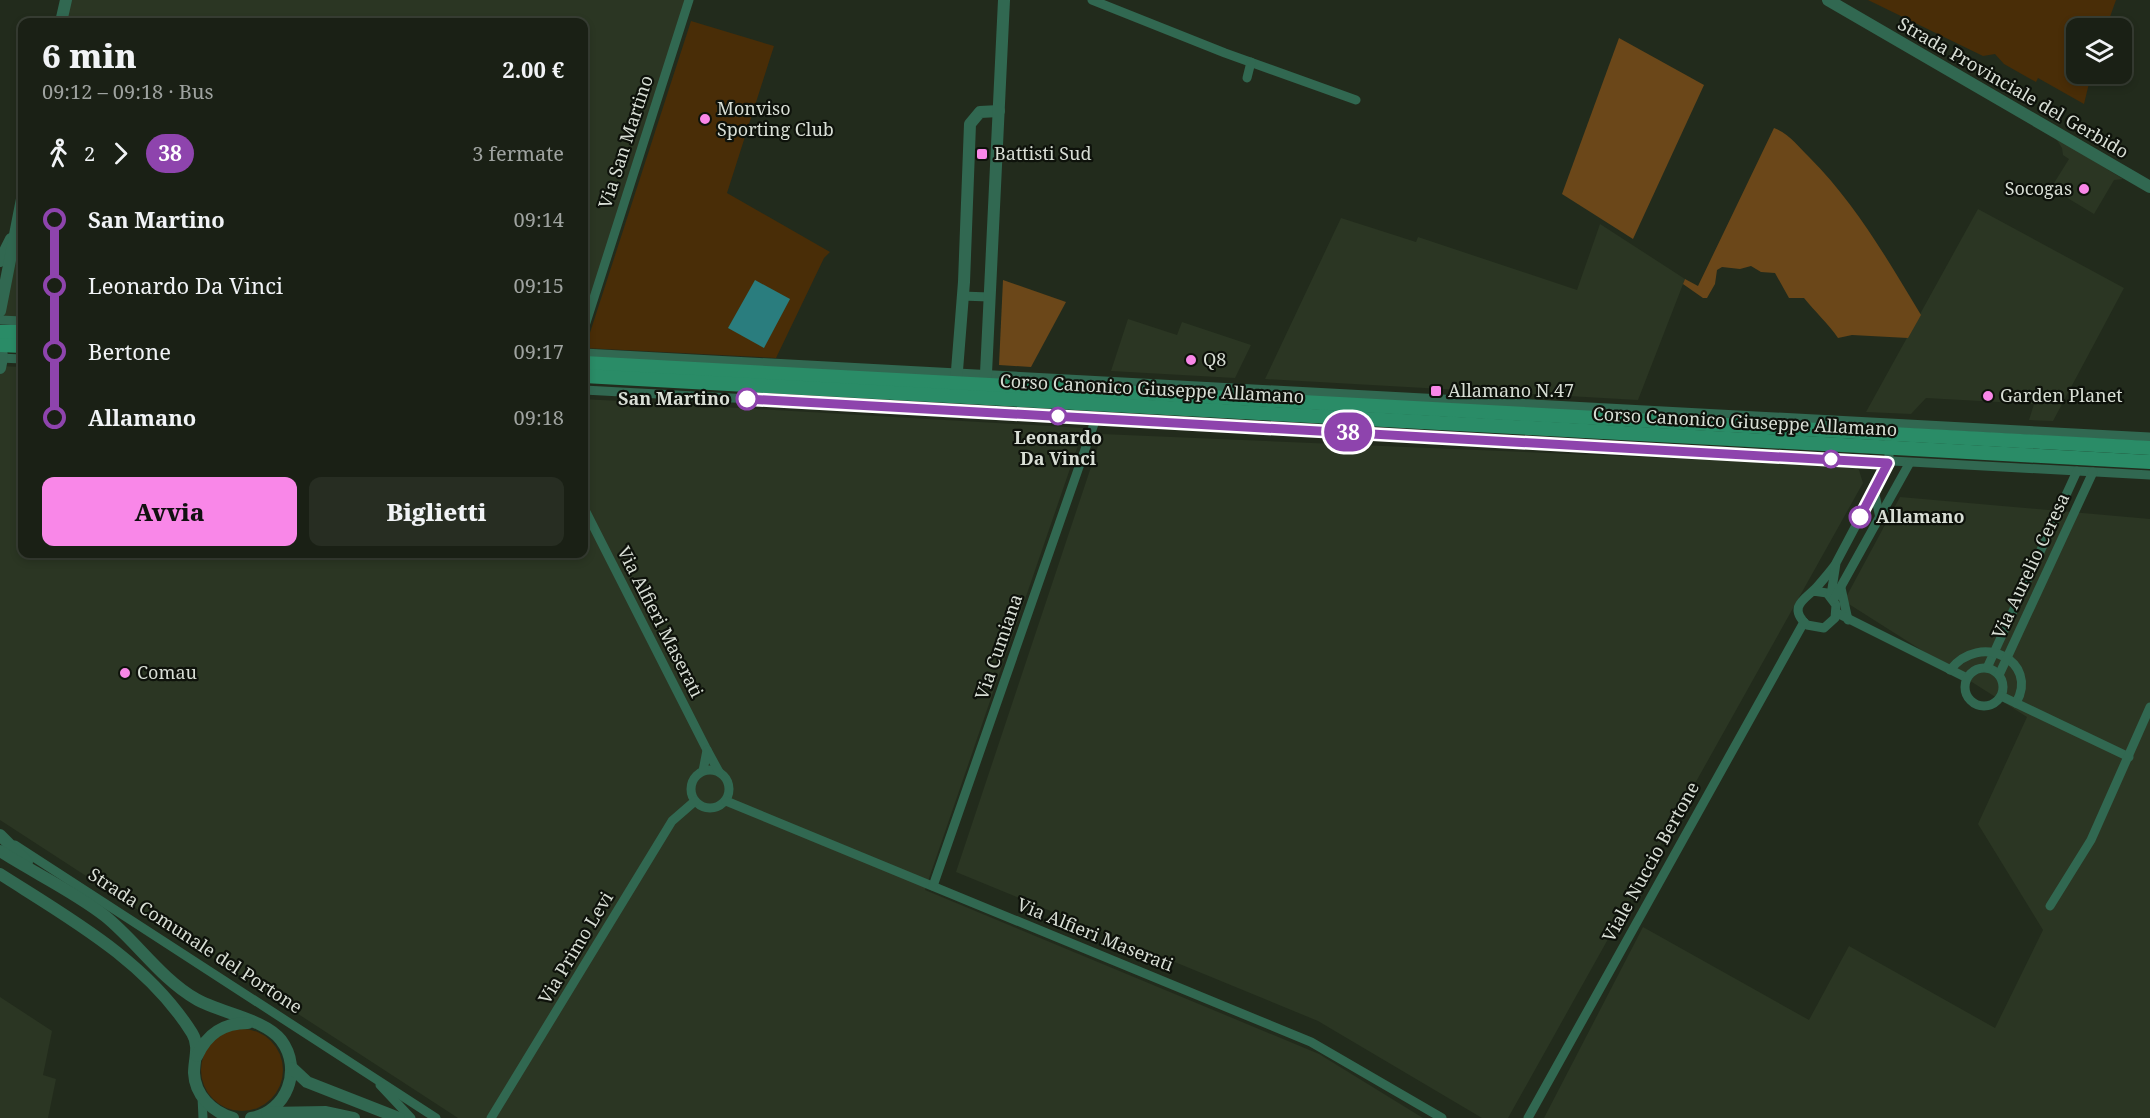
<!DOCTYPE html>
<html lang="it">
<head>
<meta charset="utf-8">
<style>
  body { margin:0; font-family:"Noto Serif",serif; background:#272d22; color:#f1f3f6; height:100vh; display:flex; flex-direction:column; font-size:22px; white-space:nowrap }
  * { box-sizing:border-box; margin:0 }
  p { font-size:20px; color:#9fa3a0 }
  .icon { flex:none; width:33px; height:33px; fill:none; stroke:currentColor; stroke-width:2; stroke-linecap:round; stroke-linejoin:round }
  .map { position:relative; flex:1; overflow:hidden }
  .panel { position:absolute; left:18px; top:18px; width:570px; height:540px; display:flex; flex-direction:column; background:#1a2015; border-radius:12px; box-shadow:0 3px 9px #0003,0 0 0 2px #383e34 }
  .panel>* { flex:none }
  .badge { padding:0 12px; border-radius:20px; font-size:21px; line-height:39px }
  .controls { position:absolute; left:2066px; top:18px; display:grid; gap:12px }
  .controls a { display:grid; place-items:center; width:66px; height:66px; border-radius:12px; background:#1a2015; box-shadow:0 3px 9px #0003,0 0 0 2px #383e34; font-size:30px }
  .map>.badge { position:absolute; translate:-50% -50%; box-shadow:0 0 0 3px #fff }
  .legs { display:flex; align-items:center; gap:9px; height:66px; padding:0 24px; font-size:20px }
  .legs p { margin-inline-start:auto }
  .overview { display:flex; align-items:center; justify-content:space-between; height:102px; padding:0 24px }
  h1 { font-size:33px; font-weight:800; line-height:45px }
  .action { display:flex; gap:12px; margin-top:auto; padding:12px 24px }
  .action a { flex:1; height:69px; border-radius:12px; background:#f987e8; color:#111; font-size:24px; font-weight:800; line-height:69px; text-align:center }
  .action a+a { background:#272d22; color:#f1f3f6 }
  ul { padding:0 24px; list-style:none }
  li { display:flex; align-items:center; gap:21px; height:66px; font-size:22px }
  li i { display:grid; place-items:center; width:9px; height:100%; margin:0 8px; background:currentColor }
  li i::after { content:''; width:15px; height:15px; margin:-8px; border:4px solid; border-radius:50%; background:#1a2015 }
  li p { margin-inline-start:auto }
  li:first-child i { background:linear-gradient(#0000 50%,currentColor 0) }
  li:last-child i { background:linear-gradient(currentColor 50%,#0000 0) }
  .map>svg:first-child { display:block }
  .built { fill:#2b3623 }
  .green { fill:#492d07 }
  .forest { fill:#6b4719 }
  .water { fill:#2a7d7e }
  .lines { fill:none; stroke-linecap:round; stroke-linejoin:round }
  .minor { stroke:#316851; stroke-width:9 }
  .tertiary { stroke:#316851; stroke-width:12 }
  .secondary { stroke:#2a8c67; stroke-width:14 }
  .line-1-casing { stroke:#fff; stroke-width:14 }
  .line-1 { stroke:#8e44ad; stroke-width:9 }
  .poi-dot { fill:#f987e8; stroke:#0e120b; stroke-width:2 }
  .stop-1-dot { fill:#fff; stroke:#8e44ad; stroke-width:3 }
  .labels { text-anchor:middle; stroke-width:4.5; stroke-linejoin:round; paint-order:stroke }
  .street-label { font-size:18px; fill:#d8ded5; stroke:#0e120b }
  .poi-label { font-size:18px; fill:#d8ded5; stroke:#0e120b; text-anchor:start }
  .stop-label { font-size:18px; font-weight:bold; fill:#d8ded5; stroke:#0e120b; text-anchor:end }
</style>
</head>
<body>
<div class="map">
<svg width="2150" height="1118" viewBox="0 0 2150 1118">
  <rect width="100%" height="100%" fill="#222b1c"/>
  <g class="built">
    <polygon points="66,0 689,0 584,329 584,22 61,22"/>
    <polygon points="2055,137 2123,179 2114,180 2094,214 2051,188 2069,159 2063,155 2062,148"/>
    <polygon points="22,199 22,321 0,320"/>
    <polygon points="1978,209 2124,288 2053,421 2029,420 2034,404 1926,398 1911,414 1866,412"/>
    <polygon points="1341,218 1416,242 1418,237 1577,290 1600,224 1685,279 1638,400 1265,379"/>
    <polygon points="1128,319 1177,335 1182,322 1251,345 1235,378 1111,371"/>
    <polygon points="0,366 22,367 22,554 584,554 584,399 1084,428 925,890 1319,1054 1423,1118 458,1118 0,820"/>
    <polygon points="1102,434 1853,466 1859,470 1863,483 1508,1118 1482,1118 1318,1021 956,872"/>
    <polygon points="1900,497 2150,519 2150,1118 1544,1118 1643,927 1809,1020 1849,946 1995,1028 2043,930 1978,824 2027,717 1844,601"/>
    <polygon points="0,997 52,1031 43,1075 56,1079 48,1118 0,1118"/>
  </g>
  <g class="green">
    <polygon points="1868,0 2116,0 2106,28 2076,28 2076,74 2094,74 2091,75 2084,104 2038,78 2036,82 2004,64 1995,54 1983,56"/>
    <polygon points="691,21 774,46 727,193 830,252 824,258 776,358 585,348"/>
    <circle cx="242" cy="1070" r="41"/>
  </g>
  <g class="forest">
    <polygon points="1619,38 1704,85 1633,239 1562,194"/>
    <path d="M1774 128C1789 134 1798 146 1809 157 1856 204 1887 259 1921 315L1908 338 1852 335 1838 338C1828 323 1815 312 1804 298H1789L1775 273 1761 272 1751 266 1740 269 1722 267 1717 270 1715 284 1707 298H1703L1683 284 1685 279 1698 286Z"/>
    <polygon points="1003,280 1066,302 1031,367 999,365"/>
  </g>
  <polygon class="water" points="755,280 790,299 764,348 728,328"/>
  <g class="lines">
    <g class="minor">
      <polyline points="1092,0 1225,53 1356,100"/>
      <polyline points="1247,78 1251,62"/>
      <polyline points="962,296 989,297"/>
      <polyline points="0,320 22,321"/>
      <polyline points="584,329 689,0"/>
      <polyline points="584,353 2150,437"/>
      <polyline points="0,358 22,359"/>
      <polyline points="584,390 2150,475"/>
      <polyline points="1874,490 1880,518"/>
      <polyline points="584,508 707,750"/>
      <polyline points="1841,588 1848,620"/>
      <path d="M1813 591 1827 593 1836 605 1835 618 1824 628 1807 625C1787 607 1805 599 1816 588 1823 580 1829 573 1835 565"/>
      <polyline points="1831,595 1836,563 1889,463 1889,428"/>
      <polyline points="1834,599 1909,464"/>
      <polyline points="1837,613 1967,678"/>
      <circle cx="1984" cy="687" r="19"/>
      <polyline points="1987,668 2077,471"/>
      <path d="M1950 670C1980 631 2040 661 2016 703"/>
      <polyline points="1999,675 2093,472"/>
      <polyline points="2001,696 2129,757"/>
      <circle cx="710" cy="789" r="19"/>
      <polyline points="703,771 707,750 719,772"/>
      <polyline points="726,801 1311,1042 1442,1118"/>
      <polyline points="15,845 436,1118"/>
      <polyline points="933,886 1096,418"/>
      <polyline points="2050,906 2091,840 2150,707"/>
      <polyline points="380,1085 411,1118"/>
      <polyline points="202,1097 203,1118"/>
      <polyline points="491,1118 672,821 695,801"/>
      <polyline points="1528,1118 1804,622"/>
    </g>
    <g class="tertiary">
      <polyline points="1828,0 2150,187"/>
      <polyline points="61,22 66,0"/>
      <polyline points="0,261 11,239"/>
      <polyline points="0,311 22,199"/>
      <polyline points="0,338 2,358 0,368"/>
      <polyline points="956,383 964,282 970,124 980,112 999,111"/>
      <polyline points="985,394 1004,0"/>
      <polyline points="0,835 27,862"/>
      <path d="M0 851C34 873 73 891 105 916 136 941 161 979 196 999 220 1013 265 1019 281 1040 303 1069 287 1112 251 1118"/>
      <path d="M0 874C69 918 147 961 192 1033 200 1046 194 1059 194 1073 195 1095 212 1112 233 1118"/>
      <path d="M197 1056C207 1034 223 1023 248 1023"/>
      <polyline points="292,1068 307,1082 399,1118"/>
      <polyline points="267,1113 326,1112 354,1118"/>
    </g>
    <g class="secondary">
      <polyline points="0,332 22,332"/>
      <polyline points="0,345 22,346"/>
      <polyline points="584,363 2150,448"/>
      <polyline points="584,376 2150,462"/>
    </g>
  </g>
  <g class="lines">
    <defs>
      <polyline id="line-1" points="747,399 1888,463 1860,517"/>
    </defs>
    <use href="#line-1" class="line-1-casing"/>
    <use href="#line-1" class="line-1"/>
  </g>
  <g class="poi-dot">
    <circle cx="705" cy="119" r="6"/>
    <rect x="976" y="148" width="12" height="12" rx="3"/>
    <circle cx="2084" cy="189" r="6"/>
    <circle cx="1191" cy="360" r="6"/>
    <rect x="1430" y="385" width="12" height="12" rx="3"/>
    <circle cx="1988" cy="396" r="6"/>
    <circle cx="125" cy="673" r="6"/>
  </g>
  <g class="stop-1-dot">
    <circle cx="747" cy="399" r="10"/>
    <circle cx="1058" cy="416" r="8"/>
    <circle cx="1831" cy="459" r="8"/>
    <circle cx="1860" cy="517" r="10"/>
  </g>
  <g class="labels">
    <g class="street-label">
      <text transform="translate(2013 88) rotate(30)" y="6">Strada Provinciale del Gerbido</text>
      <text transform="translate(626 142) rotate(-72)" y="6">Via San Martino</text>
      <text transform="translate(1152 389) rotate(3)" y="6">Corso Canonico Giuseppe Allamano</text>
      <text transform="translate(1745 422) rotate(3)" y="6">Corso Canonico Giuseppe Allamano</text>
      <text transform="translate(2031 566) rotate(-65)" y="6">Via Aurelio Ceresa</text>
      <text transform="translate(660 622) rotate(63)" y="6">Via Alfieri Maserati</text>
      <text transform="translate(999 647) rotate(-71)" y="6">Via Cumiana</text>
      <text transform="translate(1651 862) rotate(-61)" y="6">Viale Nuccio Bertone</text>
      <text transform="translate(1095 935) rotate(22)" y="6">Via Alfieri Maserati</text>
      <text transform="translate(195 941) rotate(33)" y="6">Strada Comunale del Portone</text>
      <text transform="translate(576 948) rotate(-59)" y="6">Via Primo Levi</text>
    </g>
    <g class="poi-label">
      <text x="717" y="115">Monviso<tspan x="717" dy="21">Sporting Club</tspan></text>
      <text x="994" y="160">Battisti Sud</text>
      <text x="2072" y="195" text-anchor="end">Socogas</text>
      <text x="1203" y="366">Q8</text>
      <text x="1448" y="397">Allamano N.47</text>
      <text x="2000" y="402">Garden Planet</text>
      <text x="137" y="679">Comau</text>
    </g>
    <g class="stop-label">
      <text x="730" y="405">San Martino</text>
      <text x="1058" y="444" text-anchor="middle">Leonardo<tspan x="1058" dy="21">Da Vinci</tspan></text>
      <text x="1876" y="523" text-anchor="start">Allamano</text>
    </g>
  </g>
</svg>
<div class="controls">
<a><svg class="icon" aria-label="layers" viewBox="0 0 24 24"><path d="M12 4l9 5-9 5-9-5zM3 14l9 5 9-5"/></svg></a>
</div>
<b class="badge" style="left:1348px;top:432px;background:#8e44ad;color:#fff">38</b>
<section class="panel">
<div class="overview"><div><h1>6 min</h1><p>09:12 – 09:18 · Bus</p></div><b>2.00 €</b></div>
<div class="legs"><svg class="icon" aria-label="walk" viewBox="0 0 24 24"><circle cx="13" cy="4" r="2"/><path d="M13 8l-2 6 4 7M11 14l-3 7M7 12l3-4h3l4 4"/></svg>2<svg class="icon" aria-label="forward" viewBox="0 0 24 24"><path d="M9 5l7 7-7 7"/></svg><b class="badge" style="background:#8e44ad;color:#fff">38</b><p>3 fermate</p></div>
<ul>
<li><i style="color:#8e44ad"></i><b>San Martino</b><p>09:14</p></li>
<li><i style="color:#8e44ad"></i><span>Leonardo Da Vinci</span><p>09:15</p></li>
<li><i style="color:#8e44ad"></i><span>Bertone</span><p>09:17</p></li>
<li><i style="color:#8e44ad"></i><b>Allamano</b><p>09:18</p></li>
</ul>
<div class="action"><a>Avvia</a><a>Biglietti</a></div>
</section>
</div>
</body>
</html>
